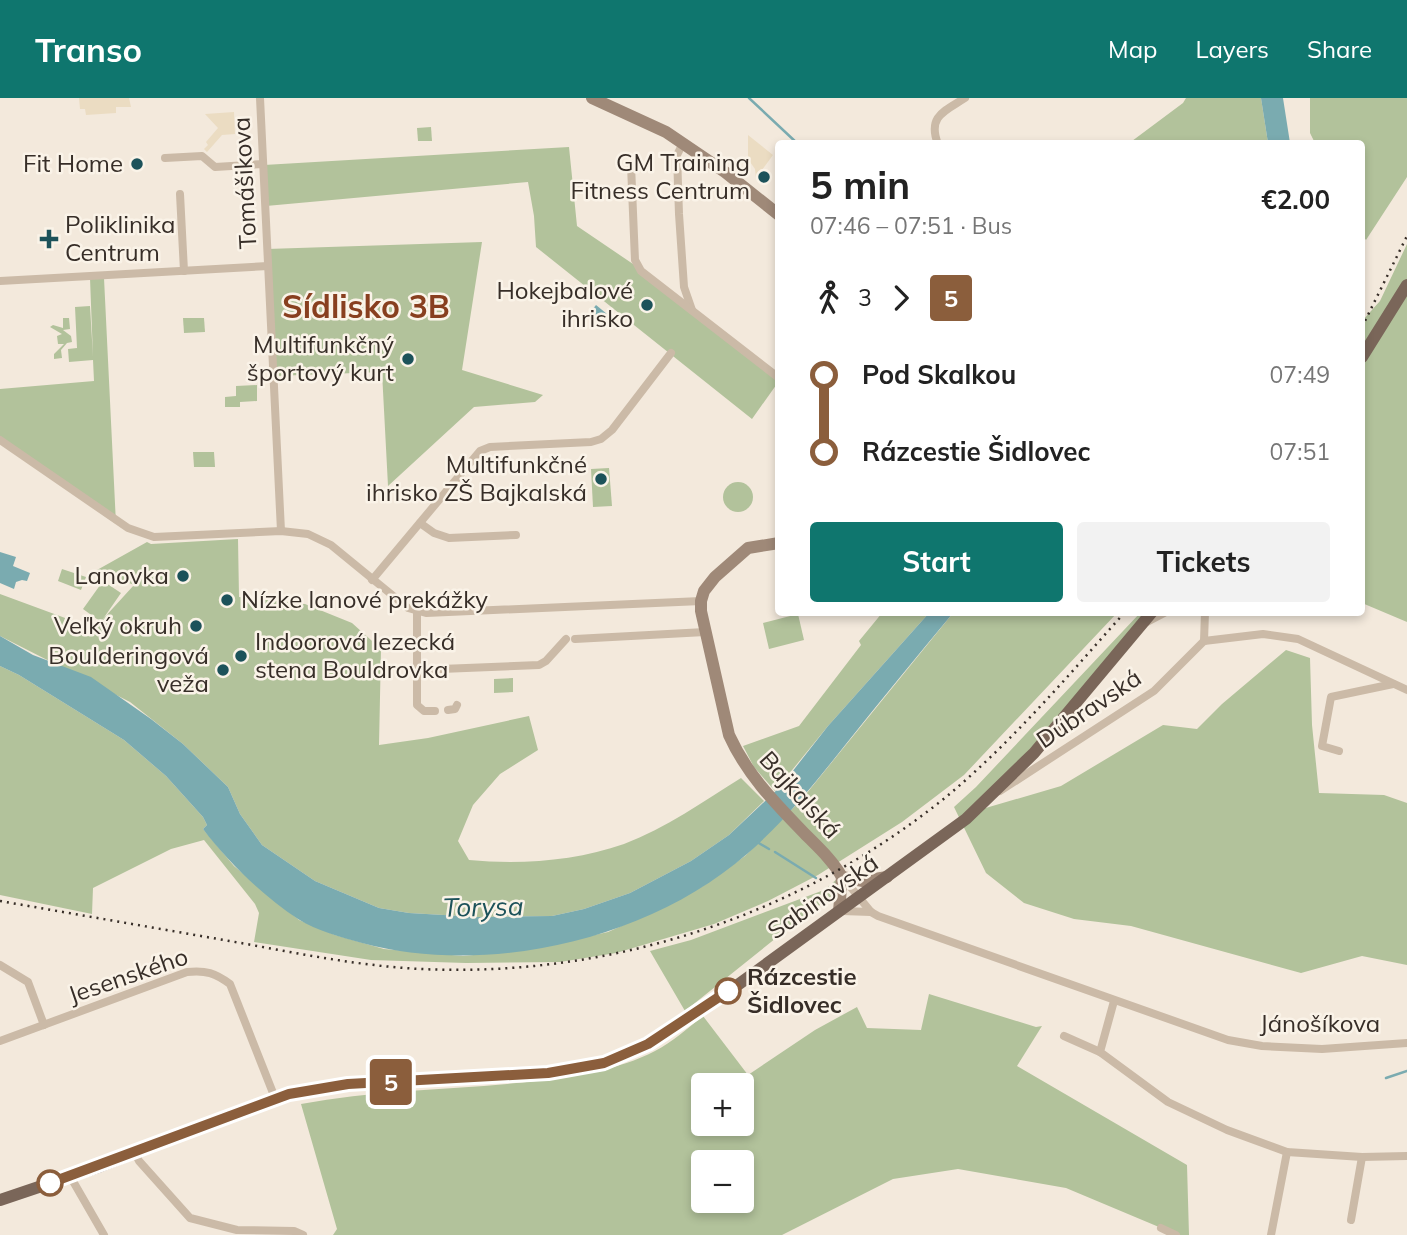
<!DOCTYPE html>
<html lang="en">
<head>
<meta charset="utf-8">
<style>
  body { margin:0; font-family:Mulish,sans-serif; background:#f2f2f2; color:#222; height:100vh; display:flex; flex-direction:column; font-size:26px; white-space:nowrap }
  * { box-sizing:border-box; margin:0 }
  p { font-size:23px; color:#767676 }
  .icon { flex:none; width:38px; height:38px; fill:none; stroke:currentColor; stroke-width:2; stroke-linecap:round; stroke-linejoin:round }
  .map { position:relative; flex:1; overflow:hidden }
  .panel { position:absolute; left:775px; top:42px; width:590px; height:476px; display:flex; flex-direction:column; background:#fff; border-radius:7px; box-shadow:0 4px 10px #0003 }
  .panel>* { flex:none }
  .badge { padding:0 14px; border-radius:5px; font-size:24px; line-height:46px }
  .controls { position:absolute; left:691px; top:975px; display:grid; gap:14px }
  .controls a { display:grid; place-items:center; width:63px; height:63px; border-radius:7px; background:#fff; box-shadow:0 4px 10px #0003; font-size:35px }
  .map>.badge { position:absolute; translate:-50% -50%; box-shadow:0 0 0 4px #fff }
  .legs { display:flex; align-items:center; gap:10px; height:77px; padding:0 35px; font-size:23px }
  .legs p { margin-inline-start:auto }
  .overview { display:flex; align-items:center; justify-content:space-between; height:119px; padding:0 35px }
  h1 { font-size:38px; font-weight:700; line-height:52px }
  .primary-button { display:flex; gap:14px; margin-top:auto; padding:14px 35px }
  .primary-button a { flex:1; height:80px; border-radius:7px; background:#0f766e; color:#fff; font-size:28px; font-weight:700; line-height:80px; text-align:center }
  .primary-button a+a { background:#f2f2f2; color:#222 }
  ul { padding:0 35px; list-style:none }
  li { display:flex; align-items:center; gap:24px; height:77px; font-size:26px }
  li i { display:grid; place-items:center; width:10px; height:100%; margin:0 9px; background:currentColor }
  li i::after { content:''; width:18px; height:18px; margin:-9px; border:5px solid; border-radius:50%; background:#fff }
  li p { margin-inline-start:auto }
  li:first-child i { background:linear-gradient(#0000 50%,currentColor 0) }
  li:last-child i { background:linear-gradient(currentColor 50%,#0000 0) }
  header { display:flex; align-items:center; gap:42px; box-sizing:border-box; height:98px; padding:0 35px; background:#0f766e; color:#fff }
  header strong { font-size:33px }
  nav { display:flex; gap:38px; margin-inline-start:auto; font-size:24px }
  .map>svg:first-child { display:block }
  .green { fill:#b2c29b; fill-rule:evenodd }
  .plaza { fill:#ebdcc2 }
  .water { fill:#7aabb0 }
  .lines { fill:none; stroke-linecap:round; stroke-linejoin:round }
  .stream { stroke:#7aabb0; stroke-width:2.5 }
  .street { stroke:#cbbaa7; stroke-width:8 }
  .secondary { stroke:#9f8978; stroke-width:12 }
  .primary { stroke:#7a6659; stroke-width:12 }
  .rail { stroke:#372e28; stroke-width:2.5; stroke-dasharray:2 5; stroke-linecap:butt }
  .line-1-casing { stroke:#fff; stroke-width:16 }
  .line-1 { stroke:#8b5e3c; stroke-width:10 }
  .poi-dot { fill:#1c525a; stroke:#faf3e8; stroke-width:2.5 }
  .stop-1-dot { fill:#fff; stroke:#8b5e3c; stroke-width:3.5 }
  .labels { text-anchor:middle; stroke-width:5; stroke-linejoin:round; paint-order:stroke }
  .poi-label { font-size:24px; fill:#372e28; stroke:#faf3e8; text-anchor:end }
  .street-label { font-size:24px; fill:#372e28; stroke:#faf3e8 }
  .stop-label { font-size:24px; font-weight:bold; fill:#372e28; stroke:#faf3e8; text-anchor:start }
  .water-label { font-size:26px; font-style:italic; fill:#1c525a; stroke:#faf3e8 }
  .district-label { font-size:32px; font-weight:bold; fill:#883f1f; stroke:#faf3e8 }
</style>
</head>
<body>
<header>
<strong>Transo</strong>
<nav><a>Map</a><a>Layers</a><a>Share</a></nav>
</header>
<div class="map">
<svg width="1407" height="1137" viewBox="0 0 1407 1137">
  <rect width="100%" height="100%" fill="#f3e9dc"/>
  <g class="green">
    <polygon points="1186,0 1261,0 1268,45 1128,46 1183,5"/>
    <polygon points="1310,0 1407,0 1407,79 1366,142 1362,137 1362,46 1315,45 1310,35"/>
    <polygon points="431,29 432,43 418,43 417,30"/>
    <polygon points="569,49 577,128 633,166 779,283 752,321 536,149 534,118 528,84 266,108 264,67"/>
    <polygon points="482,144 462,272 543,297 535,304 474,309 388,388 382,274 275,278 267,151"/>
    <polygon points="1407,146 1407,524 1362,505 1362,223 1380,203"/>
    <polygon points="90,180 104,180 116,426 0,343 0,291 94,283 93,262 69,264 68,251 77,250 75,209 90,208 93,259"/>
    <polygon points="63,220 69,220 70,231 63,232 71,238 72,244 67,245 61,252 62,260 54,261 54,256 64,246 58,246 57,238 62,236 50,229 53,227 63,230"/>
    <polygon points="183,220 204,220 205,234 184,235"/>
    <polygon points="257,287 257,303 240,304 240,309 225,309 225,299 236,298 236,288"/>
    <polygon points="214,354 215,369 194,369 193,354"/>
    <polygon points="609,370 612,408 593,409 591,371"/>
    <circle cx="738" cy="399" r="15"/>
    <path d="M238 441 239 499 305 506 352 525 381 551 379 647 428 640 529 618 538 652 500 676 473 707 458 743 469 762C520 767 576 763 624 746 666 730 704 703 741 680L764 703 729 737 691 763 630 795 584 811 552 818 478 819 409 815 379 810 315 783 262 747 240 716 228 689 183 646 130 604 0 538V496L95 531 101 524 83 511 103 483 121 495 103 521 134 487 97 472 147 444 151 446Z"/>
    <polygon points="62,471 86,479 81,492 58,483"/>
    <polygon points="882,515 929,515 828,628 775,693 754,669 743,648 799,628 861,547 859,543"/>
    <polygon points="953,515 1117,515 964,677 902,724 818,777 768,803 714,826 616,855 560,864 466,865 371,862 254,844 259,815 255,806 204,742 171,751 93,790 92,816 0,797 0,568 19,577 124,642 166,678 203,719 207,727 203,731 234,768 299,822 335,837 384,851 463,858 526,852 608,834 668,807 703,788 745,758 802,701"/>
    <polygon points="1140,515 1147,515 1033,648 972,714 1061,688 1163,627 1197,631 1222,606 1286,552 1310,560 1312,627 1319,695 1384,697 1407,705 1407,867 1362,858 1301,875 1131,828 1074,821 1024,805 986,775 954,709 976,689"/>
    <polygon points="798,516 804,542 769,551 763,525"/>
    <polygon points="513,580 513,594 494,595 494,581"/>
    <polygon points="837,781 835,799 811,812 685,913 650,853 691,842 824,792"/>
    <path d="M929 896 1036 929 1042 928 1017 968 1187 1067 1189 1137H1178L1066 1090 958 1071 893 1081 782 1137H333L337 1131 301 1006C378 991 458 992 536 983 577 978 618 972 655 953 672 944 688 930 703 918L748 977 815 932 857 909 867 930 921 932ZM704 987H742V1026H704ZM704 1064H742V1102H704Z"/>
  </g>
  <g class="plaza">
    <polygon points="79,0 129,0 131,9 116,9 116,15 86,17 85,11 80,11"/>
    <polygon points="234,14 235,36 222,37 207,54 204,51 208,47 206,44 218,30 205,16"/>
    <polygon points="748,37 773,57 756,80 755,71 748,61"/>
  </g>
  <g class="water">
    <polygon points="1261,0 1283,0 1290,45 1268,45"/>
    <polygon points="596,207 607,216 598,226 587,218"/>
    <polygon points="0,454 16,459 13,468 30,475 27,483 22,482 16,484 14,491 0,485"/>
    <path d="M929 515H953C917 558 881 602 846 646 815 685 784 724 747 756 648 842 488 879 362 845 341 839 317 833 298 821 262 797 228 764 203 731L207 727 203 719 166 678 124 642 19 577 0 568V538L33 557 91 579 151 621 183 646 228 689 240 716 262 747 315 783 379 810 409 815 478 819 552 818 584 811 630 795 691 763 729 737 781 688 828 628Z"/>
  </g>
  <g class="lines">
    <g class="stream">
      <polyline points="749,0 798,46"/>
      <polyline points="757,744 769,751"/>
      <polyline points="775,754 816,780"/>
      <polyline points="1386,980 1407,973"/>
    </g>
    <g class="street">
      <polyline points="260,0 281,433"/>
      <polyline points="683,45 677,57 679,116 684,189 692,212"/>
      <path d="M938 46C927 18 945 13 965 0"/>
      <polyline points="165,60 202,58 215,69 263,66"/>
      <polyline points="631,67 635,162 641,173 779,280"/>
      <polyline points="180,96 184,173"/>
      <polyline points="0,183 268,168"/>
      <polyline points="0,342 128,430 154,439 281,433 308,436 331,447 408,510 426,515 701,503"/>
      <polyline points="420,425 434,435 449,440 516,437"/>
      <polyline points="372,482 480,353 490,349 591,344 601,341 612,332 671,255"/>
      <polyline points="417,513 417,607 424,613 435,613"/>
      <polyline points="1147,524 1166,514"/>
      <polyline points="575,541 705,534"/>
      <polyline points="1204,543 1205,514"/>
      <polyline points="416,572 539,567 546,563 566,541"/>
      <polyline points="448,612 455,611 457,607"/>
      <polyline points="1339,653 1322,648 1331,599 1393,586"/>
      <polyline points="1000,693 1154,593 1204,543 1263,536 1298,541 1407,592"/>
      <polyline points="844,781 871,814 878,818 1228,942 1262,948 1322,951 1407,945"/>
      <polyline points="842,813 871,814"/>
      <polyline points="0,867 28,884 44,927"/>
      <polyline points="1114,903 1100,954 1168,1004 1227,1032 1287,1054 1362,1059 1407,1058"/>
      <polyline points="1064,938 1100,954"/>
      <path d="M0 943 187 874C206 872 215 875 230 886L275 1000"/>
      <polyline points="135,1055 139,1063 190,1120 237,1132 294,1133 303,1137"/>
      <polyline points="70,1078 104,1137"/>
      <polyline points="1351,1122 1362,1059"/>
      <polyline points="1161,1130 1176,1137"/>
      <polyline points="1271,1137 1287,1054"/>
    </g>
    <g class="secondary">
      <polyline points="592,0 666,34 725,74 779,117"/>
      <path d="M779 445 748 450 715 479 704 493 701 503V513L729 637C747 677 776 706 806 737 819 750 833 763 842 779"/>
      <polyline points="842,779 863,783 887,779"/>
      <polyline points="839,813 842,779"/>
    </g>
    <g class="primary">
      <polyline points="1362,259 1407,187"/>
      <polyline points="0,1102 101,1068 253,1008 290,996 348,986 556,975 604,965 642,950 728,894 966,721 1034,655 1152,514"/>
    </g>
    <g class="rail">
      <polyline points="1362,229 1407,138"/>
      <path d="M0 803C80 817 161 831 241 845 301 856 360 868 421 871 610 880 799 818 946 699 1012 644 1068 578 1125 514"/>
    </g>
  </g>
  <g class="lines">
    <defs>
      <polyline id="line-1" points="50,1085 289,996 348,986 548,975 604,965 648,946 728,893"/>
    </defs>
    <use href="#line-1" class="line-1-casing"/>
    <use href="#line-1" class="line-1"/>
  </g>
  <g class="poi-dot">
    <circle cx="137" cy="66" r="7"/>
    <circle cx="764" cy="79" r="7"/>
    <path d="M45.5 130.5h7v7h7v7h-7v7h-7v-7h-7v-7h7z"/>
    <circle cx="647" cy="207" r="7"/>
    <circle cx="408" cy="261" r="7"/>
    <circle cx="601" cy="381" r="7"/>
    <circle cx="183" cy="478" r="7"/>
    <circle cx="227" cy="502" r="7"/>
    <circle cx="196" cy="528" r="7"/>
    <circle cx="241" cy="558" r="7"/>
    <circle cx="223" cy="572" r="7"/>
  </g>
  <g class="stop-1-dot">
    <circle cx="728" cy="893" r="12"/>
    <circle cx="50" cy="1085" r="12"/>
  </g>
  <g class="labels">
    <g class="poi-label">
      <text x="750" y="73">GM Training<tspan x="750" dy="28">Fitness Centrum</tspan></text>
      <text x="123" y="74">Fit Home</text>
      <text x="65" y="135" text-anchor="start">Poliklinika<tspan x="65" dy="28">Centrum</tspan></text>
      <text x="633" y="201">Hokejbalové<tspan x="633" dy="28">ihrisko</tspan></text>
      <text x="394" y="255">Multifunkčný<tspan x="394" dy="28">športový kurt</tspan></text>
      <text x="587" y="375">Multifunkčné<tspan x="587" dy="28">ihrisko ZŠ Bajkalská</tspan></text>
      <text x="169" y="486">Lanovka</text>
      <text x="241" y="510" text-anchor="start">Nízke lanové prekážky</text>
      <text x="182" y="536">Veľký okruh</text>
      <text x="255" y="552" text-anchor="start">Indoorová lezecká<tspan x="255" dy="28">stena Bouldrovka</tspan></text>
      <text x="209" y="566">Boulderingová<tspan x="209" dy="28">veža</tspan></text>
    </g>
    <g class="street-label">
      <text transform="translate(245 85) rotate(-93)" y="8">Tomášikova</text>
      <text transform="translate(1089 611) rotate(-34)" y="8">Dúbravská</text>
      <text transform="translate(800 697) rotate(48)" y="8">Bajkalská</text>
      <text transform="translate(823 799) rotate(-35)" y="8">Sabinovská</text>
      <text transform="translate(128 878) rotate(-19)" y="8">Jesenského</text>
      <text x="1320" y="934">Jánošíkova</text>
    </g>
    <g class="stop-label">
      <text x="747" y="887">Rázcestie<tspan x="747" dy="28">Šidlovec</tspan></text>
    </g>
    <g class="water-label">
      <text transform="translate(483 809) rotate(-1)" y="9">Torysa</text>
    </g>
    <g class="district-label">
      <text x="366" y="220">Sídlisko 3B</text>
    </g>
  </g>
</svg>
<div class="controls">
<a>+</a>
<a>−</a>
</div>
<b class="badge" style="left:391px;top:984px;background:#8b5e3c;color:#fff">5</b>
<section class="panel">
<div class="overview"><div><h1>5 min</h1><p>07:46 – 07:51 · Bus</p></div><b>€2.00</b></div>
<div class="legs"><svg class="icon" aria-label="walk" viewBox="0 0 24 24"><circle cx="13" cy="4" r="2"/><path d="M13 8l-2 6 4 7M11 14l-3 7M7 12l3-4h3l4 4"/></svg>3<svg class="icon" aria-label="forward" viewBox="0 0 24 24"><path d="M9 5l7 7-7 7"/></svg><b class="badge" style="background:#8b5e3c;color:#fff">5</b></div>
<ul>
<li><i style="color:#8b5e3c"></i><b>Pod Skalkou</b><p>07:49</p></li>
<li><i style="color:#8b5e3c"></i><b>Rázcestie Šidlovec</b><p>07:51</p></li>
</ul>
<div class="primary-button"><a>Start</a><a>Tickets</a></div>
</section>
</div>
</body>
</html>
